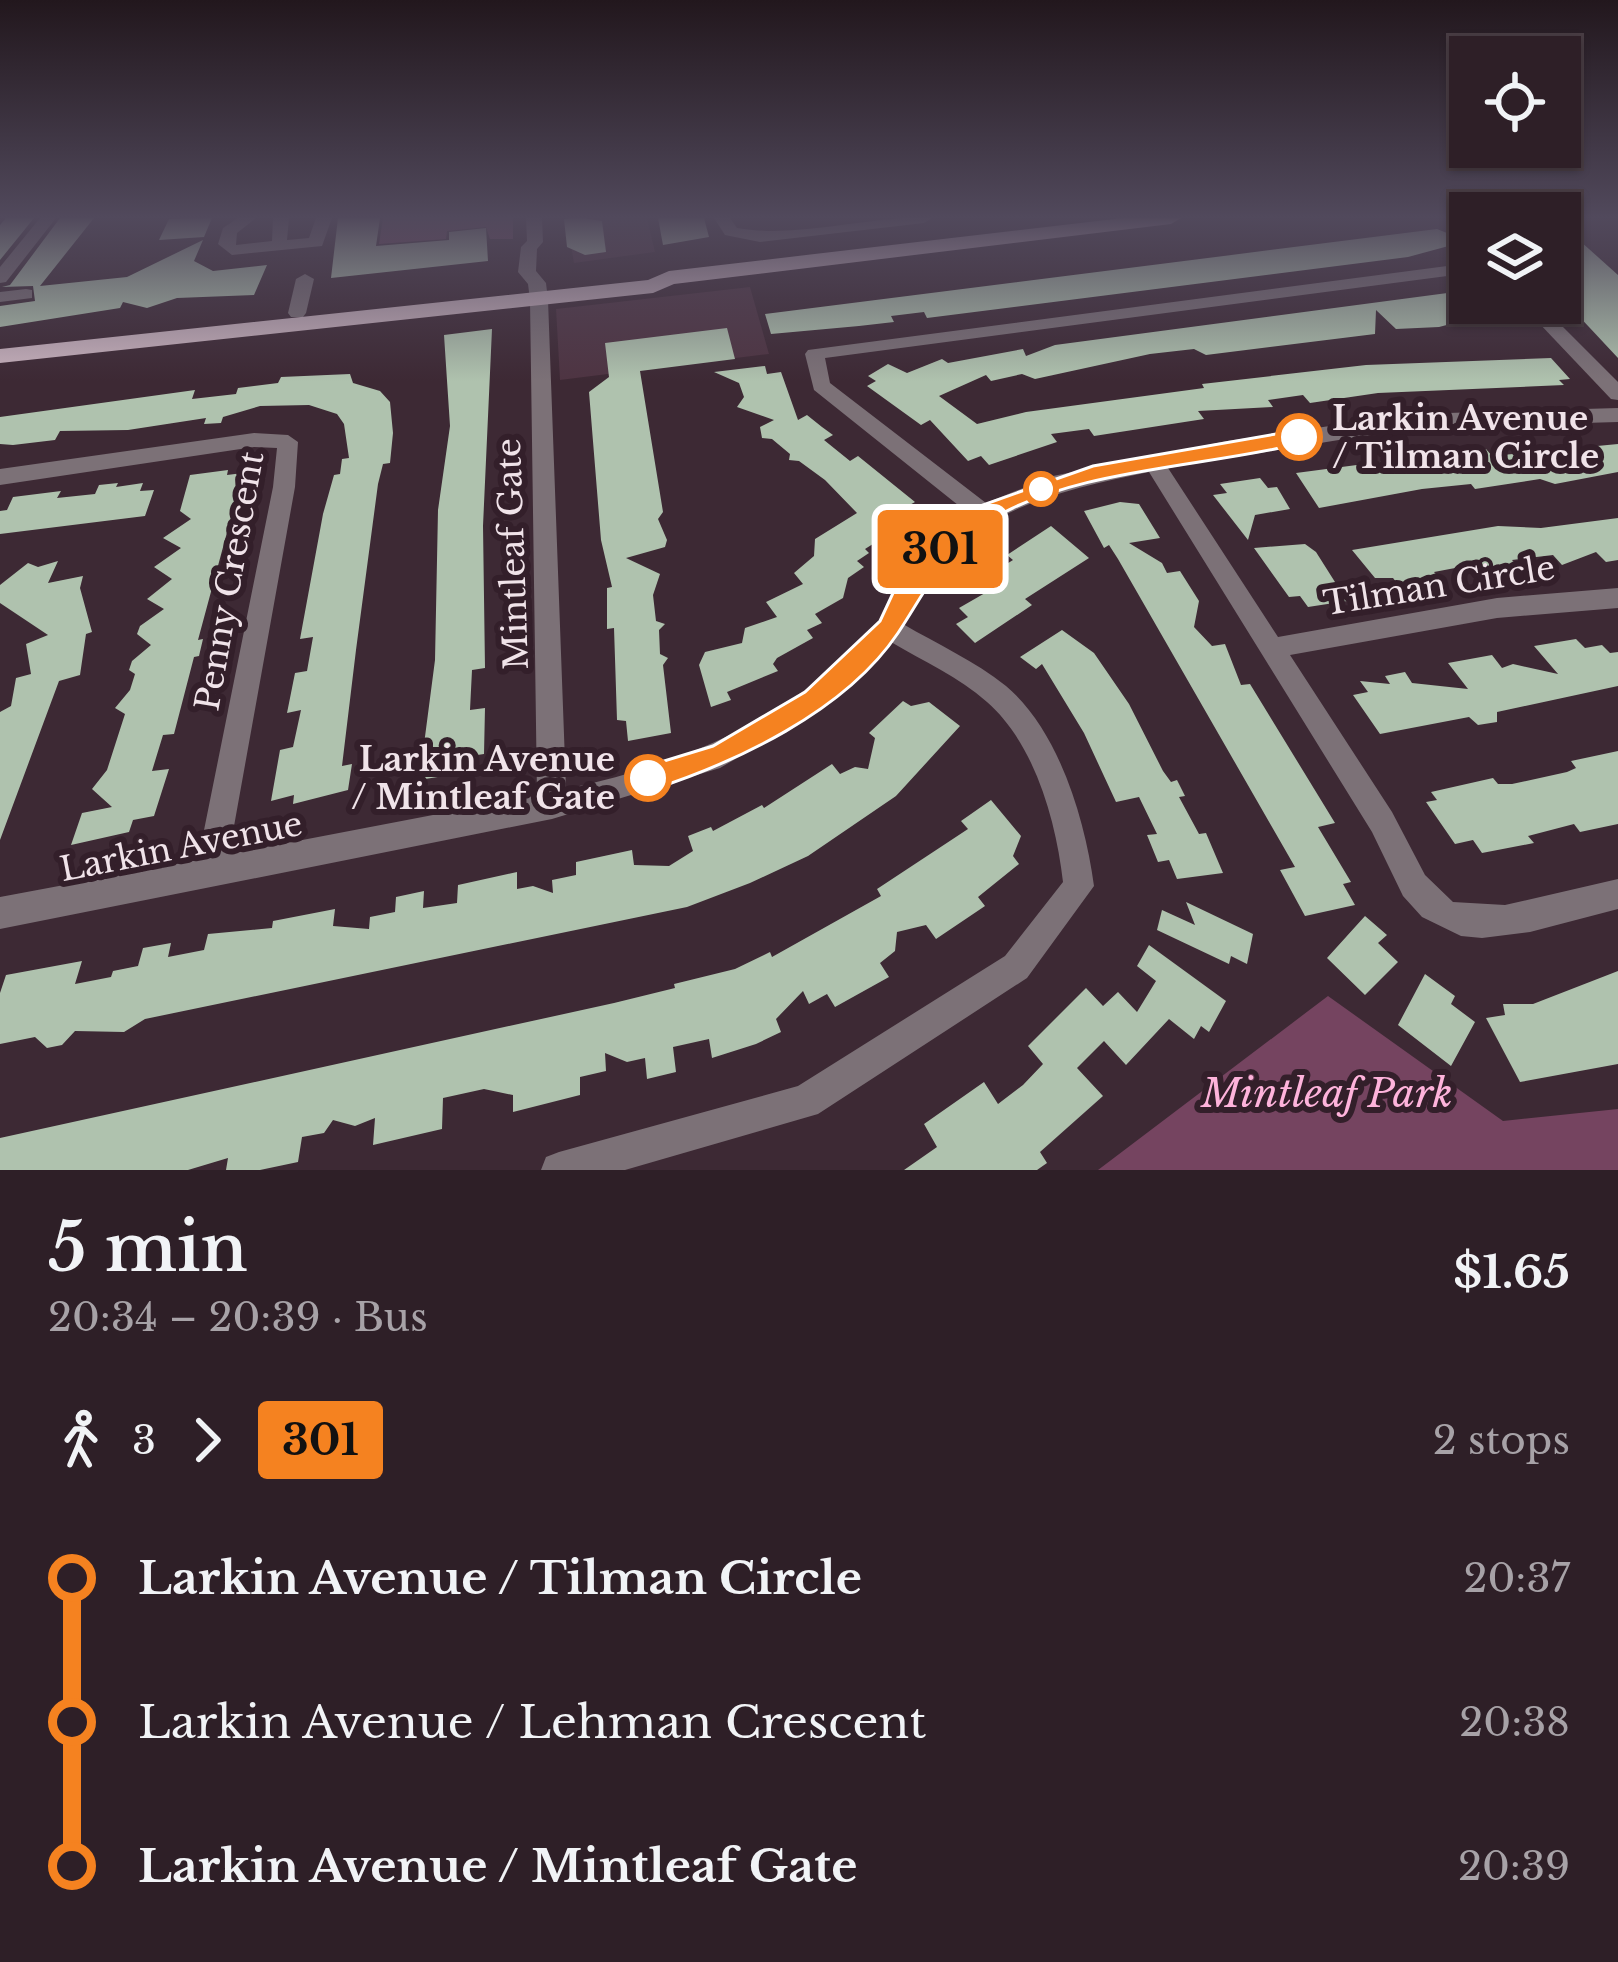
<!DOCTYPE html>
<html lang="en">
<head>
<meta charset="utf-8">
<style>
  body { margin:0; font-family:"Libre Baskerville",serif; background:#3a2c33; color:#f1f3f6; height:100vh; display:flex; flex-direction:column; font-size:45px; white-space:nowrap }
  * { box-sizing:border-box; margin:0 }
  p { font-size:39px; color:#a7a2a7 }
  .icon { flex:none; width:66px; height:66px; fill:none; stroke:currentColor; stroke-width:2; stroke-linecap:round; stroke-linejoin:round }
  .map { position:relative; height:1170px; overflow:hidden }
  .panel { display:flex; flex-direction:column; background:#2e1f27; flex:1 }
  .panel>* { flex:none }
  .badge { padding:0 24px; border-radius:9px; font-size:42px; line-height:78px }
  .tools { position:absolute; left:1449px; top:36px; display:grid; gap:24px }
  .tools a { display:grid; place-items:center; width:132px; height:132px; border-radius:0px; background:#2e1f27; box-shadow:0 3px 9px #0004,0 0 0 3px #493d44; font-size:60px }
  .map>.badge { position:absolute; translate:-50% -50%; box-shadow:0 0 0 6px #fff }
  .legs { display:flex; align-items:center; gap:18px; height:132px; padding:0 48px; font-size:39px }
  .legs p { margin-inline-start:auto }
  .headline { display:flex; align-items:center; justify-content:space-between; height:204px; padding:0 48px }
  h1 { font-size:66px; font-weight:600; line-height:90px }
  ul { padding:0 48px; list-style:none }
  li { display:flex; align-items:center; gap:42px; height:144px; font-size:45px }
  li i { display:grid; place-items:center; width:18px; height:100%; margin:0 15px; background:currentColor }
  li i::after { content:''; width:30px; height:30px; margin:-15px; border:9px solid; border-radius:50%; background:#2e1f27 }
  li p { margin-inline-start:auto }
  li:first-child i { background:linear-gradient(#0000 50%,currentColor 0) }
  li:last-child i { background:linear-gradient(currentColor 50%,#0000 0) }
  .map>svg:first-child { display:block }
  .built { fill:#4e3442 }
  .green { fill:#754460 }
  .building { fill:#afc2ae }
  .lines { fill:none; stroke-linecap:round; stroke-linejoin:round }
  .minor { fill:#7c7177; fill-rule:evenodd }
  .major { fill:#c8b2bd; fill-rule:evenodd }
  .line-1 { fill:#f58220; stroke:#fff; stroke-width:3 }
  .stop-1-dot { fill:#fff; stroke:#f58220; stroke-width:6 }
  .labels { text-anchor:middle; stroke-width:12; stroke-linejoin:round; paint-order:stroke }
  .stop-label { font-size:33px; font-weight:bold; fill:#f0e3e9; stroke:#331f2a; text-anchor:start }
  .street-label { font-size:33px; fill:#f0e3e9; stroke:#331f2a }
  .near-park-label { font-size:39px; font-style:italic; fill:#feb3db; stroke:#331f2a }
</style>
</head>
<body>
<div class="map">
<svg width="1618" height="1170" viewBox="0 0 1618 1170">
  <rect width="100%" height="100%" fill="#3d2934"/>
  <g class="built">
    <polygon points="566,218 647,218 655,252 574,263"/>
    <polygon points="750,287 769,354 560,380 556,309"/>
  </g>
  <g class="green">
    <polygon points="383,218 513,218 513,239 490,239 486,227 447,231 446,239 379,244"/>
    <polygon points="1328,996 1503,1121 1618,1109 1618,1170 1098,1170"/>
  </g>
  <g class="building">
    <polygon points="6,218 34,218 0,260 0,225"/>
    <polygon points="60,218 94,218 40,286 127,277 203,240 194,261 213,271 267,265 254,295 177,298 147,308 123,302 120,308 0,327 0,306 35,301 33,286 2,287 10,285"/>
    <polygon points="212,218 204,237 159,240 169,219"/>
    <polygon points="338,218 380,218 376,246 449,240 449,232 486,228 488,261 331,278"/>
    <polygon points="582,218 602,221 606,252 585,255 567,247 564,219"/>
    <polygon points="658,218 704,218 709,237 663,245"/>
    <polygon points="1560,223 1618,275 1618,358 1560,296"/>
    <polygon points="1437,229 1467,241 1408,257 927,318 924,312 891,316 894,322 859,326 771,334 765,314"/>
    <polygon points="1470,290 1470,319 1439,327 1396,329 1376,310 1375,334 1206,355 1194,349 1150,354 1035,379 1022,374 991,381 986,375 939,396 977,424 1026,412 1204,388 1202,384 1366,365 1551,358 1570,379 1559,380 1564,385 1378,393 1310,403 1303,395 1268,400 1273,407 1198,411 1204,419 1094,436 1089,429 1051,434 1057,442 989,465 981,456 968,461 930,420 921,425 867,386 876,381 868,376 888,364 907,373 942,359 948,363 1023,349 1026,356 1055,345"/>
    <polygon points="727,328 735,359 640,371 663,512 658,519 667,540 665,547 626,558 660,574 653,595 656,621 665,624 659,630 660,654 668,658 663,665 671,733 628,741 626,721 617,720 614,628 607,629 607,588 612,587 601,540 589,392 609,377 605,343"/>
    <polygon points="492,329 483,526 485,668 472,670 470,710 485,708 484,754 464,757 463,773 425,779 412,771 423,752 435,660 438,510 450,426 444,335"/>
    <polygon points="765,366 767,374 781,372 798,420 807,415 822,427 833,435 824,440 850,461 858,456 915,502 906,507 917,516 865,549 869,553 857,561 864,567 848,578 843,598 815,614 822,623 807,630 813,638 777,658 773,664 778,671 727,692 731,700 711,707 699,665 705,652 742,643 745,628 777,617 766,602 803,584 794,573 814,556 815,539 857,513 825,480 799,461 789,460 790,454 772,439 762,438 760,427 774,420 737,407 744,397 739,383 714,372"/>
    <polygon points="350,374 353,383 380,391 390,402 393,433 390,463 383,464 378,484 356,650 342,766 352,764 348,790 293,804 294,795 271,801 280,750 293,747 301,710 287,713 295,673 307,671 313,637 300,639 323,514 334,475 340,474 342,459 349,458 344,424 337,414 309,405 260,406 223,417 221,423 204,424 206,418 128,430 60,431 55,440 13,445 0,444 0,417 195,390 192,399 236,394 238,388 278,383 281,377"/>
    <polygon points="1618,444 1618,472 1555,484 1540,479 1475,489 1471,484 1422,489 1319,508 1296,473 1463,451 1486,449 1492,456"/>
    <polygon points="228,470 227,475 243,473 198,640 203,639 199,656 194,657 174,734 163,735 152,771 169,769 154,816 133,820 129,832 71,845 82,813 112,807 92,789 107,770 125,714 115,708 130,690 135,674 129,670 132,661 151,645 137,634 140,626 164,609 147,599 172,579 154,567 181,548 163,538 191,519 180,511 190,475"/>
    <polygon points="1260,478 1268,488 1277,487 1290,509 1255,515 1248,540 1213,495 1227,493 1220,484"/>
    <polygon points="118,483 116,487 143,483 140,491 154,490 145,516 0,534 0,511 7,510 13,497 61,491 57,498 95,494 99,485"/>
    <polygon points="1120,502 1139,504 1160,538 1129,543 1162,563 1167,573 1180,571 1199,601 1194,627 1212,646 1225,644 1241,685 1250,684 1335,823 1318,827 1351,882 1343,884 1355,905 1305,916 1280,870 1295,867 1118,559 1109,545 1104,548 1084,511"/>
    <polygon points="1618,518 1618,560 1606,562 1596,552 1562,565 1553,555 1512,560 1518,567 1478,574 1471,565 1434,572 1441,580 1400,587 1393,578 1375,578 1352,550 1498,526 1541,528"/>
    <polygon points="1051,526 1089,558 1025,599 1032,605 975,643 956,624 968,617 959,608 992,589 981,580 1013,560 1007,555"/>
    <polygon points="1305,544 1316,552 1347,601 1308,607 1300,596 1289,597 1254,548"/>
    <polygon points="58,561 48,583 83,576 80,588 92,632 86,634 80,675 59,681 0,840 0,712 11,706 16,678 31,674 26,644 48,635 0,603 0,585 28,563 38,567"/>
    <polygon points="1062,630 1094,653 1129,704 1163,771 1171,782 1177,780 1185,796 1179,797 1199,834 1206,833 1223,873 1177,879 1169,860 1158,862 1147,835 1157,834 1139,797 1116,802 1084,733 1042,664 1036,669 1020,657"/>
    <polygon points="1576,639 1585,648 1602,645 1610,653 1618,652 1618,686 1497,712 1497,722 1478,725 1469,717 1380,734 1353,695 1368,692 1360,681 1390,684 1385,676 1405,672 1412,683 1468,689 1448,663 1492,655 1502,668 1513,664 1558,674 1534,646"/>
    <polygon points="903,701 911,706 929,702 960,726 896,796 808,856 750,883 687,907 145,1019 124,1032 75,1031 62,1045 47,1048 35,1037 0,1044 0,993 6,975 82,961 75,984 111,977 113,971 138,966 143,948 171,943 168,957 204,950 208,934 272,928 273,921 335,909 333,926 369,929 370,917 395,912 396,897 424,891 423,908 457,903 458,885 517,872 517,889 533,886 553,893 552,880 576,875 576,862 632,850 634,865 669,866 693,851 688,836 711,827 713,831 762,805 764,808 832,764 840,774 855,767 868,769 875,738 869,733"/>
    <polygon points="1618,751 1618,824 1580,832 1574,824 1528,836 1534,843 1482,853 1473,840 1455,844 1426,802 1437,800 1431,792 1493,778 1498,784 1512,784 1567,772 1576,768 1571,761"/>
    <polygon points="991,800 1021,836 1013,856 1019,864 978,897 985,906 936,939 926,925 897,932 895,951 880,963 889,977 835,1007 827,994 809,1004 803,991 776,1019 781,1032 756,1044 712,1058 709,1039 673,1047 676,1072 647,1079 645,1058 627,1062 605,1053 606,1071 580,1077 580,1095 513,1112 513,1095 484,1089 443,1098 442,1129 373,1145 375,1118 355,1126 333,1120 324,1133 302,1137 298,1162 260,1170 226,1170 228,1158 188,1170 0,1170 0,1138 614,1003 675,988 674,984 735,969 770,952 772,957 881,896 877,889 968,829 961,821"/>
    <polygon points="1186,902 1253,934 1247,964 1231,956 1229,964 1157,930 1162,910 1195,925"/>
    <polygon points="1365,916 1387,935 1378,943 1398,962 1365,995 1327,958"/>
    <polygon points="1149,945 1226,1001 1209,1032 1201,1026 1194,1039 1169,1019 1126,1065 1104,1041 1077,1068 1103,1096 1040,1152 1047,1163 1037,1170 904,1170 937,1147 924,1124 984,1082 998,1104 1023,1085 1043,1064 1028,1046 1086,988 1103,1006 1118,992 1137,1012 1156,981 1137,966"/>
    <polygon points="1618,971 1618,1064 1520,1082 1486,1018 1505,1015 1503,1004 1533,1004"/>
    <polygon points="1425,974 1455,996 1451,1004 1475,1022 1451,1066 1398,1025"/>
  </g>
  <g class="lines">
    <g class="minor">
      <polygon points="40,218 56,218 6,282 0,283 0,267"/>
      <polygon points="238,218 256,218 237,233 236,245 272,241 273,218 289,218 287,240 309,238 316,218 332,218 322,246 232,255 218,244 223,228"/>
      <path d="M526 218H542L543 242 537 249 536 271 546 283 548 300 566 789C681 765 798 717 876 624 884 615 887 602 893 592 914 561 938 534 968 513L814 390 805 354 808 350 1470 263V273L825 358 830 383 986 503 1053 476 1227 441 1412 414 1618 408V422L1412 428 1168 468 1278 637 1497 598 1618 588V608L1497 618 1290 655 1392 812 1425 875 1453 902 1505 905 1618 879V909L1530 932 1482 938 1461 936 1422 917 1403 896 1372 832 1149 472C1044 494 949 515 903 624 937 644 975 661 1006 686 1059 731 1085 819 1094 886L1027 978 818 1114 625 1170H541L546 1157 559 1152 798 1086 1005 956 1063 882C1056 821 1035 744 987 702 959 677 923 661 891 642L823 708 720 768 552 819 0 929V897L198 860 273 487 277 448 254 447 0 485V469L254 433 288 435 298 442 295 487 229 854 537 795 530 300 528 284 518 272 521 247 527 241Z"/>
      <path d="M714 218H730L737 228C800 239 868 215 932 218L924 223 760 242 725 235Z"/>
      <polygon points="305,274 314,279 306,313 303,317 291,317 288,313 296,279"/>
      <polygon points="26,289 32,290 32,298 0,302 0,292"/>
      <polygon points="1520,303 1539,303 1618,382 1618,400 1611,399"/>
    </g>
    <polygon class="major" points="1123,218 1181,218 1171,224 674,284 653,293 0,363 0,349 648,280 669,271"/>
  </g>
  <linearGradient id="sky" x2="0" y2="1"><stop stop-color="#22171d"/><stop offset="0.57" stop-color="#51495c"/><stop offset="1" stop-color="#51495c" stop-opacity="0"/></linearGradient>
  <rect width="1618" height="381" fill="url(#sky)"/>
  <path class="line-1" d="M1299 430 1309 437 1306 442C1211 467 1073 468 989 521 944 549 926 591 898 633 845 712 735 763 648 791L638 787V769L713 746 805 692 880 621 893 593 940 533 977 507 1093 466Z"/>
  <g class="stop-1-dot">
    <circle cx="1299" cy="437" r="21"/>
    <circle cx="1041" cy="489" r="15"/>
    <circle cx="648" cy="778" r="21"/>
  </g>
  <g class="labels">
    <g class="stop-label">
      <text x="1332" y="430">Larkin Avenue<tspan x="1332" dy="38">/ Tilman Circle</tspan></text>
      <text x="615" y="771" text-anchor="end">Larkin Avenue<tspan x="615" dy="38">/ Mintleaf Gate</tspan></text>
    </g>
    <g class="street-label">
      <text transform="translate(512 554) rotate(-92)" y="12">Mintleaf Gate</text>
      <text transform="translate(229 581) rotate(-80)" y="12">Penny Crescent</text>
      <text transform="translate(1439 585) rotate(-9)" y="12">Tilman Circle</text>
      <text transform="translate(181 846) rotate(-11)" y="12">Larkin Avenue</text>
    </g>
    <g class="near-park-label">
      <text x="1327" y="1107">Mintleaf Park</text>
    </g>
  </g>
</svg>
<div class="tools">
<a><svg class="icon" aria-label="locate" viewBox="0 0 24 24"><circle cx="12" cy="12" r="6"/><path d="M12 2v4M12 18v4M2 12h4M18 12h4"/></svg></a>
<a><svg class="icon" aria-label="layers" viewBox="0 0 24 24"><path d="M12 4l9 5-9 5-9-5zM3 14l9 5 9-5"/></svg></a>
</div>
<b class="badge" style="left:940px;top:549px;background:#f58220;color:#111">301</b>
</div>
<section class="panel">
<div class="headline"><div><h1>5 min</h1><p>20:34 – 20:39 · Bus</p></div><b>$1.65</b></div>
<div class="legs"><svg class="icon" aria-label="walk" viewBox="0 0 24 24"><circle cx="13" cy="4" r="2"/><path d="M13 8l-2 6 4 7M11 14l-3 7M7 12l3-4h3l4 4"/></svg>3<svg class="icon" aria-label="forward" viewBox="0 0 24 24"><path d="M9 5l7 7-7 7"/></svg><b class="badge" style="background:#f58220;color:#111">301</b><p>2 stops</p></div>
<ul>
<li><i style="color:#f58220"></i><b>Larkin Avenue / Tilman Circle</b><p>20:37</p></li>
<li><i style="color:#f58220"></i><span>Larkin Avenue / Lehman Crescent</span><p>20:38</p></li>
<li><i style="color:#f58220"></i><b>Larkin Avenue / Mintleaf Gate</b><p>20:39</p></li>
</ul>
</section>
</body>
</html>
